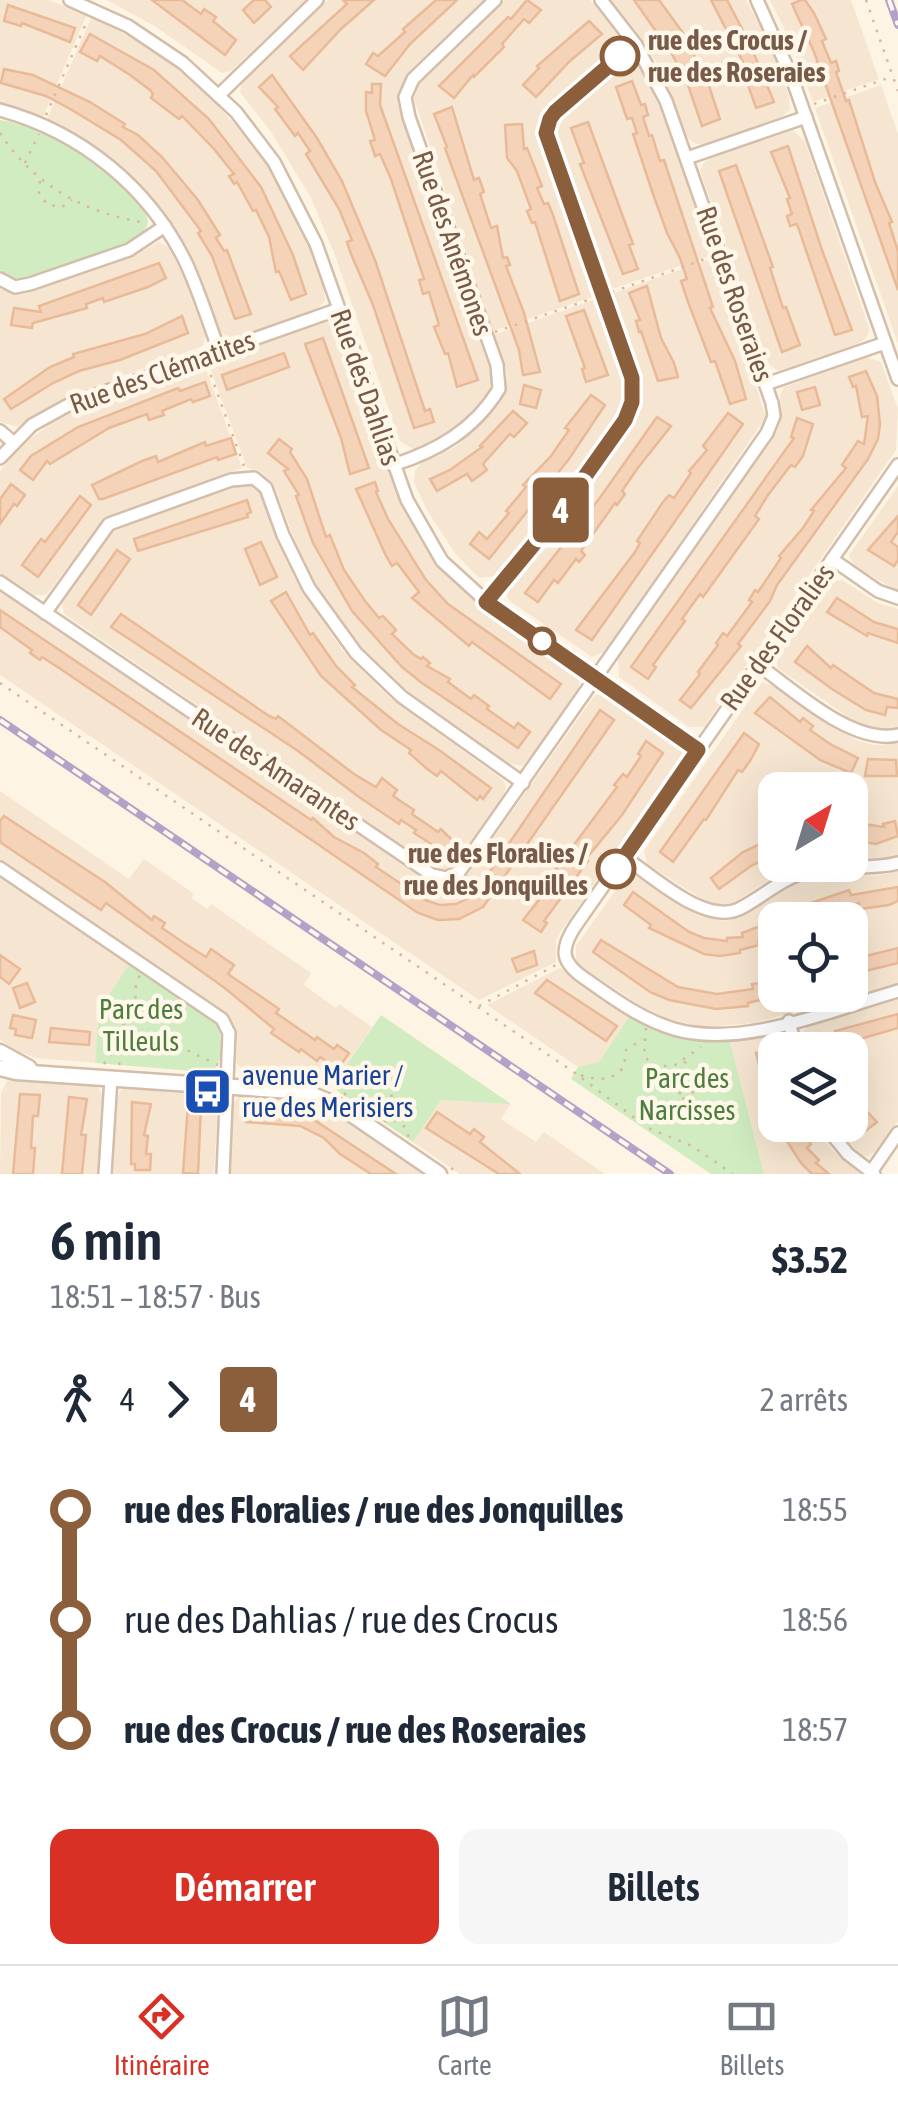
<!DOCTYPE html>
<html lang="fr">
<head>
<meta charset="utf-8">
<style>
  body { margin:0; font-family:"Asap Condensed",sans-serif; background:#f6f6f7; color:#1f2937; height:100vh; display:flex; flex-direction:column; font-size:38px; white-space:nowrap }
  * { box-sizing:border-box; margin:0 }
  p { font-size:32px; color:#747a83 }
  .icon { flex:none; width:55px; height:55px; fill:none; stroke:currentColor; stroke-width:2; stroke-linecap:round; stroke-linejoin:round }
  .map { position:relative; height:1174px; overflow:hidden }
  .side { display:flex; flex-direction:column; background:#fff; flex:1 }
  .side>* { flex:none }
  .badge { padding:0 20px; border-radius:8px; font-size:35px; line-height:65px }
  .needle { width:65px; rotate:38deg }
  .tools { position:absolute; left:758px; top:772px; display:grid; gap:20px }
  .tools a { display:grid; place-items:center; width:110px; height:110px; border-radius:20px; background:#fff; box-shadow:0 10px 40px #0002; font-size:50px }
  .map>.badge { position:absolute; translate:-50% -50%; box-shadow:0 0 0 5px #fff }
  .legs { display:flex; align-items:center; gap:15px; height:110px; padding:0 50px; font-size:32px }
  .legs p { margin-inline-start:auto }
  .headline { display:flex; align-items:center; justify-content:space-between; height:170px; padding:0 50px }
  h1 { font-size:55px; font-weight:600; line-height:75px }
  .button { display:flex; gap:20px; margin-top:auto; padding:20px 50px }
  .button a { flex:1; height:115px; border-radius:20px; background:#d93025; color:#fff; font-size:40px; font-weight:600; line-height:115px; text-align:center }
  .button a+a { background:#f6f6f7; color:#1f2937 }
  ul { padding:0 50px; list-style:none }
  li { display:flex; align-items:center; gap:35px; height:110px; font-size:38px }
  li i { display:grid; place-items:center; width:15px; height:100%; margin:0 12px; background:currentColor }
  li i::after { content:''; width:25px; height:25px; margin:-12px; border:8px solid; border-radius:50%; background:#fff }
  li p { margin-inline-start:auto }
  li:first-child i { background:linear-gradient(#0000 50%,currentColor 0) }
  li:last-child i { background:linear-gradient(currentColor 50%,#0000 0) }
  .tab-bar { display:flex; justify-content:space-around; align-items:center; height:140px; border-top:2px solid #e0e1e3; background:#fff; font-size:28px; color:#747a83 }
  .tab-bar a { display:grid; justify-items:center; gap:5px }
  .tab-bar .current { color:#d93025 }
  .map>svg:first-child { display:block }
  .residential { fill:#f6e6d1; fill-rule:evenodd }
  .green { fill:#d0ecc0 }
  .building { fill:#f5d3b8; stroke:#e9ba98; stroke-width:2.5 }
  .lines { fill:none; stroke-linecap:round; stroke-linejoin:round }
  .minor-casing { stroke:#d2beab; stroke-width:16 }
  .tertiary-casing { stroke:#d2beab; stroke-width:19 }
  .path { stroke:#dab69b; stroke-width:2.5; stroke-dasharray:2.5 8; stroke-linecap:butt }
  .minor { stroke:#fff; stroke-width:11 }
  .tertiary { stroke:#fff; stroke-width:14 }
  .rail-casing { stroke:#b7a0c8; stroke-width:8 }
  .rail { stroke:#fff8ea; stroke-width:4; stroke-dasharray:11; stroke-linecap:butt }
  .line-1-casing { stroke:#fff; stroke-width:22 }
  .line-1 { stroke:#8b5e3c; stroke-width:15 }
  .stop-1-dot { fill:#fff; stroke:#8b5e3c; stroke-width:5 }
  .labels { text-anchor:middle; stroke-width:9; stroke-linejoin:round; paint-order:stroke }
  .stop-label { font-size:28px; font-weight:bold; fill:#775a47; stroke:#fff8ea; text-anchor:start }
  .street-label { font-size:28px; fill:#775a47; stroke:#fff8ea }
  .park-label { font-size:28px; fill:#4e7e3e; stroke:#fff8ea }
  .transit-label { font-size:28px; fill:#164399; stroke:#fff8ea; text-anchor:start }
</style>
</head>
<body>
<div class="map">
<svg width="898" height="1174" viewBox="0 0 898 1174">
  <rect width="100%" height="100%" fill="#fef4e3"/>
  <g class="residential">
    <polygon points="0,0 49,0 87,14 43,117 0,103"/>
    <polygon points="107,0 306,0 231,71 222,73 156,27"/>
    <polygon points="328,0 484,0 409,71 398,95 404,125 493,379 488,393 455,428 433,444 415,450 400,441 334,253 311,198 271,132 240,92 242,81"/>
    <polygon points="505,0 590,0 618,33 620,41 617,49 545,112 539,129 595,296 493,331 414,99 420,81"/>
    <polygon points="610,0 746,0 770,44 789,96 790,110 781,117 703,145 694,143 688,138 655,60"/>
    <polygon points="770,0 851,0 879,79 813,102 791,42"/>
    <polygon points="92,16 160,54 198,83 260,153 295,211 324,287 325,301 317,309 236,337 225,336 219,329 188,250 161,208 112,158 79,136 47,119"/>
    <polygon points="628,62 641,67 656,97 712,255 609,290 554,130 558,121 607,76"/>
    <polygon points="881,85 898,134 898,344 815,108"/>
    <polygon points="793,130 805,141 870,331 865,339 856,345 778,371 767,363 700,171 703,164 711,158"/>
    <polygon points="159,242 168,247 184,276 205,336 203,346 66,397 17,427 0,422 0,289 16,294 28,293 133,256"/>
    <polygon points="714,258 766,417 606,651 592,657 511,602 507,597 507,585 561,523 637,412 640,380 611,294"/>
    <polygon points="596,299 626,384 621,410 551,511 496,576 479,578 454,552 428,512 414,483 415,471 420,464 457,446 503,398 507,373 494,335"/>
    <polygon points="327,322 337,327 340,333 400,503 424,546 467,595 573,671 580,680 577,693 523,766 507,763 426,706 386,674 358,645 314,582 297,547 273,483 260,471 247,468 208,363"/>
    <polygon points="866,357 881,362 898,409 896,450 704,727 689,727 619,677 618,659 776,433 781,420 780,395 784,387"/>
    <polygon points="204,364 242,468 107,517 46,595 32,595 0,573 0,471 23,444 63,415"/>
    <polygon points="244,483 255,485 261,493 275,535 298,584 343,651 389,697 503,780 506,786 503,798 452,869 442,871 430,865 64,614 62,603 65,597 106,538 118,527"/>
    <polygon points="898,486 898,591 855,567 849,555"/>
    <polygon points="842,580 878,603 898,609 898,728 880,731 862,727 778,668 776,660 832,581"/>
    <polygon points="0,591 438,886 456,884 468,873 595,695 609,696 674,741 682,750 682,756 556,939 556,962 479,1000 0,675"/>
    <polygon points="762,682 775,686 856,740 874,745 898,744 898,855 875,861 850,859 850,790 775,790 775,865 804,865 776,875 734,903 711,905 647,864 644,851"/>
    <polygon points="0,791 129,879 144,859 193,893 192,898 207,909 211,904 311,973 304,985 336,1008 339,1004 372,1027 332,1086 295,1075 245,1071 236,1063 237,1033 228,1014 0,859"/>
    <path d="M898 871V983L754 1023 703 1027 666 1018 644 1008 576 963V946L622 881 629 876 639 877 699 916 725 921 739 918 775 893 808 879 850 874 875 876ZM775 920H850V995H775Z"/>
    <polygon points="0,877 129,965 99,1009 95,1063 36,1058 14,1050 0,1039"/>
    <polygon points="560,968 629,1017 599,1062 578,1067 487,1005"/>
    <polygon points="898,998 898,1121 879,1149 869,1156 862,1156 832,1125 850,1125 850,1050 804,1050 800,1036 809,1024"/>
    <polygon points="770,1034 785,1041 788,1050 775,1050 775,1125 814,1125 831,1149 860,1174 764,1174 730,1042"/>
    <polygon points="16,1078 91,1083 98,1087 103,1096 98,1174 0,1174 1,1093 7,1081"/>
    <polygon points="128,1085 214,1094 218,1102 214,1174 113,1174 117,1101 120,1091"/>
    <polygon points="240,1094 297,1096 329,1108 428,1174 229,1174 233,1104"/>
    <polygon points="441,1100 511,1104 501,1119 536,1142 544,1132 605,1174 460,1174 413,1142"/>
  </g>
  <g class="green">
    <path d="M0 120C56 129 109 170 145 213 147 219 150 221 146 228 135 248 47 270 23 279L11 278 0 270Z"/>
    <polygon points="129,965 220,1027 221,1056 216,1068 205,1072 95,1063 99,1009"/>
    <polygon points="381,1015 511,1104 441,1100 413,1142 340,1093 332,1086"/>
    <polygon points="629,1017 678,1037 730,1042 764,1174 711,1174 571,1079 578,1067 599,1062"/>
  </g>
  <g class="building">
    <polygon points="152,0 182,0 201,14 204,9 216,17 213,21 236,40 225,55"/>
    <polygon points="254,0 265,0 271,7 254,23 243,10"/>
    <polygon points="343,0 374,0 341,29 303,70 290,56 347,4"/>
    <polygon points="436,0 457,0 410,44 385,76 366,64 373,53 378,56 405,32 403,29"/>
    <polygon points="527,0 541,10 529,23 524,19 502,44 504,47 474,77 473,75 454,98 439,86 508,17 511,19"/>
    <polygon points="634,0 659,0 683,33 708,83 720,119 702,126 688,85 672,54"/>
    <polygon points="711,0 727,0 750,44 774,102 756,108 741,65 744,64"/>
    <polygon points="801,0 805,0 814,13 826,39 822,41 831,63 836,61 839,71 836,72 846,101 849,100 875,182 892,222 889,223 898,251 898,290 814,52 792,4"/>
    <polygon points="8,5 75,28 70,42 22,23 21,26 4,21"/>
    <polygon points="589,21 602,34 570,61 536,97 523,85 539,68 537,66"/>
    <polygon points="90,34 154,70 209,119 261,187 293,255 306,294 291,300 279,271 276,272 269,237 256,210 253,211 237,182 234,184 229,176 234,174 214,149 182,116 179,119 151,98 153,94 150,90 130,75 100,56 97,61 80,52"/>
    <polygon points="4,69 33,75 90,102 125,124 123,127 138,135 162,157 198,200 220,235 216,238 224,251 227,250 251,314 235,319 212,256 198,233 201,231 156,171 121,140 72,110 46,96 1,83"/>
    <polygon points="272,75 317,138 342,181 375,260 425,411 430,409 434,422 414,428 373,305 351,254 347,242 352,240 339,209 306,154 310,151 298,133 295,136 275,109 278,107 259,87"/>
    <polygon points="632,81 641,105 645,104 648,115 643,117 649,136 652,135 660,161 664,160 713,307 710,308 735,361 746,399 730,404 715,361 711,362 688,302 681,281 687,279 680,258 667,233 653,194 633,134 637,133 632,118 627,119 616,87"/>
    <polygon points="372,84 381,84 380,105 478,380 457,387 448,353 445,354 434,327 439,325 429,292 423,294 419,280 424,279 391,179 380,154 375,156 370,141 375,140 366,111 366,92 372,93"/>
    <polygon points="452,107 474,180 479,178 484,192 480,194 491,228 497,226 503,258 507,257 510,265 506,266 524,313 540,372 523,375 519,350 445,148 447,147 434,114"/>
    <polygon points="588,122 633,244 629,245 638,269 623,274 580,164 584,163 571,128"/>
    <polygon points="522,124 524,149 527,148 542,186 537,188 544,204 548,203 553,215 579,294 560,301 535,222 532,223 527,211 531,209 517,171 507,158 505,125"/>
    <polygon points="788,146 822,250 852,330 835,335 797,224 790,226 787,216 792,214 787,199 790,198 771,152"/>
    <polygon points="736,165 773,267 770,268 783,308 786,307 800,345 782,352 719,171"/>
    <polygon points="159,263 166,278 148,287 104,302 103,298 86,304 87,308 33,323 32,328 11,325 14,308 41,312 39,306"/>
    <polygon points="647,286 661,338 674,363 678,377 658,381 641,331 639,332 636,321 640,320 629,293"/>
    <polygon points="584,310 608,375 586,382 582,369 585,368 566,316"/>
    <polygon points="182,316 188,333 120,360 79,371 53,383 11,409 4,399 50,367 74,357 73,354 145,334"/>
    <polygon points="323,338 369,468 350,474 341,438 305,344"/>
    <polygon points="284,353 289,367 227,390 222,375"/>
    <polygon points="866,371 877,396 880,424 878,439 868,459 777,585 770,601 738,644 741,646 691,708 680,700 700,674 698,672 718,645 716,643 723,633 727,636 752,602 749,600 755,590 758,592 781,558 779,556 803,528 814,511 811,510 846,468 842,465 858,441 864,444 868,416 862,417 856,386 853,387 849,377"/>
    <polygon points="205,382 210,396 193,402 191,399 162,411 164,415 149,420 147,414 109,428 50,464 47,461 33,480 20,470 31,456 78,427 178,388 180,391"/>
    <polygon points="524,385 541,390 536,408 520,404"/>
    <polygon points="815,387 820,405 802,410 797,392"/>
    <polygon points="591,395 605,405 569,459 489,559 470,544 479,532 487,539 509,513 506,511 526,487 523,485 551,456 569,430 565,428"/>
    <polygon points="513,411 527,423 514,437 510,434 483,464 487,470 472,481 467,474 437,491 430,479 450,470 482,447 480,446"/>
    <polygon points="728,413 743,424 592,640 576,630 635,552 640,543 637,541 663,502 669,495 674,498 691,473 689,471 707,450 703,446"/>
    <polygon points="657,417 671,426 637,469 622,491 625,494 617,505 615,503 581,551 585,555 579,562 576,559 558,583 554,580 538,602 525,593 599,499"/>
    <polygon points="797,418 813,424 803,456 795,467 791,465 768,495 755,516 759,519 703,597 700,594 682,619 685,621 653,665 656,667 648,679 631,667 794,438 791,437"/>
    <polygon points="231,438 236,454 218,460 217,457 103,499 99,499 92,485 142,461 156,456 158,462 205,442 206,446"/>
    <polygon points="279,439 292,449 290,452 307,479 326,537 330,535 344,570 365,601 379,618 383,616 396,630 392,634 413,654 421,659 423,657 430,663 427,666 450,679 448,682 471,699 474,695 489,706 487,709 514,728 518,723 530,732 518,748 422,683 402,667 352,611 313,543 296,496 299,495 284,471 288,469 268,453"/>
    <polygon points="375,482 378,491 376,492 388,519 426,580 448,604 561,684 550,699 472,642 469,646 412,598 419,592 397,563 392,566 386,556 356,489"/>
    <polygon points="11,484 25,495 17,506 14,504 0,524 0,499"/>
    <polygon points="80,496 91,505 38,577 22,565 41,539 45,542"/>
    <polygon points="247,500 251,512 247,514 248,517 138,551 134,539"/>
    <polygon points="898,516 898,532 891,542 898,547 898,560 894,566 868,550"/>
    <polygon points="261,542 277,577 260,585 245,549"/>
    <polygon points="117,550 130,559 91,615 78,605"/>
    <polygon points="286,592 310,635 313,633 336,666 355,685 352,687 398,724 439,750 491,788 483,799 480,796 477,800 441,771 437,776 426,768 409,753 411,750 381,730 321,676 271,601"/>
    <polygon points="837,598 874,622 898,629 898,643 868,633 867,636 827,612"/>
    <polygon points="0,610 283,801 311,820 313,818 334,837 364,853 378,864 376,867 425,900 440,905 456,904 474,895 600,710 614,720 483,907 459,919 438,920 418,913 157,734 56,666 42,657 40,660 30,653 32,650 0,627"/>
    <polygon points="121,614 269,716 276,719 278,716 354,774 376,787 382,778 397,790 393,796 414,810 412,814 438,832 441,829 453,841 445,853 414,833 416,830 401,820 399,824 359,797 298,751 111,627"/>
    <polygon points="807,646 831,668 833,665 874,693 898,699 898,708 887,707 885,715 866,710 832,689 795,662"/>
    <polygon points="770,697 800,722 803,718 813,726 810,730 830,744 858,758 851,773 820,760 755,713"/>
    <polygon points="744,733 759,744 750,761 742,772 738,770 706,820 704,819 673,862 660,852"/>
    <polygon points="646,741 663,753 622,815 586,859 588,861 544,921 547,923 541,932 523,920 546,891 555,875 553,873 617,787 614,785 623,774 627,777 641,756 638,754"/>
    <polygon points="868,759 896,760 897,776 865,776"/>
    <polygon points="4,816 105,882 152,920 154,916 165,923 162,928 184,943 206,957 211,949 234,965 228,974 279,1009 276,1013 315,1040 317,1037 334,1049 337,1045 349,1053 338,1069 320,1057 317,1061 301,1049 299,1052 271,1033 274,1029 226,989 106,903 101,910 0,842 0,821"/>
    <polygon points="895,821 898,836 876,844 850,840 850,822 884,827 883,824"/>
    <polygon points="771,839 775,854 751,866 719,889 711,878 743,852"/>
    <polygon points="898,887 898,901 889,905 860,909 859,903 808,920 793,920 790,910 849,890 851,895"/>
    <polygon points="633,892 689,932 704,938 727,941 727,938 743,937 742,933 771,922 775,936 758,941 759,945 740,950 740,953 720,956 704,954 649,928 651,925 624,905"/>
    <polygon points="601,940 678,987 717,994 753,989 752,984 775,981 775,996 748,1003 748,1006 716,1009 669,1000 650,992 593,952"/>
    <polygon points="898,948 898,963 850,975 850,960"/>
    <polygon points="534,951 537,965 517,972 512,959"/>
    <polygon points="0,955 20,969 9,984 0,977"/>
    <polygon points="547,980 617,1026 606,1041 535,993"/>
    <polygon points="27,983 35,1002 20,1008 13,988"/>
    <polygon points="898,1014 898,1028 836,1046 837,1050 821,1050 817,1039 836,1034 835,1031"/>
    <polygon points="13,1015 36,1020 32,1038 15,1035 16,1029 10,1028"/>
    <polygon points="51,1028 90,1032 89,1045 49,1042"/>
    <polygon points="771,1050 775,1064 775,1118 772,1118 756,1053"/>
    <polygon points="20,1094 40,1095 38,1116 33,1116 31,1148 35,1148 33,1174 13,1174"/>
    <polygon points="69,1097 87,1099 81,1135 86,1135 82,1174 62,1174"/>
    <polygon points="856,1100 877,1122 864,1132 850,1115 850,1105"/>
    <polygon points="132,1102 151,1104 144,1135 148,1136 146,1154 151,1154 150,1170 135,1170 135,1164 131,1164"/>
    <polygon points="188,1104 201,1105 198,1174 183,1173"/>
    <polygon points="247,1109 305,1114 396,1174 371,1174 340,1154 324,1138 300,1126 246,1122"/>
    <polygon points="437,1112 470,1134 474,1129 484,1137 480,1142 520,1174 499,1174 426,1128"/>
    <polygon points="787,1125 798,1125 811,1144 807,1148 819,1160 816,1163 829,1174 812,1174 801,1163 779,1129"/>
  </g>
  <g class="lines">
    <defs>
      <g id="minor">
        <polyline points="70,0 128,26 183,63 236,112 274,162 316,244 407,500 442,561 486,601 697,751"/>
        <polyline points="757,0 792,78 898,379"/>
        <polyline points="219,95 317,0"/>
        <path d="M0 110C81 132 149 187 186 263 199 291 208 321 219 350"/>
        <polyline points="687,158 806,117"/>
        <polyline points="0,279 15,287 30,284 129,250 165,226"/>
        <polyline points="766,384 885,343"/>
        <polyline points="0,431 13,442"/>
        <polyline points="0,458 32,425 70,404 339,309"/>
        <path d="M393 465C437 451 474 430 499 389L497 365 409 117 405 97 413 79 495 0"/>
        <path d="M898 465 576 925C559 950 561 963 587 980 614 999 641 1019 674 1029 741 1049 832 1010 898 991"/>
        <polyline points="832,559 878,591 898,598"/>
        <polyline points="0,582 432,875 446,878 459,872 767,433 774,416 772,403 666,101 636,45 601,0"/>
        <polyline points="486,601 554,519 625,420 633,402 631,378 546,129 555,112 636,45"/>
        <polyline points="45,613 109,524 231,480 254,478 266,488 283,535 309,588 356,653 402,697 523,783"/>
        <path d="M757 664C794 690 852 745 898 735"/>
        <path d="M624 857C653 876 704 925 739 909 763 897 780 879 806 872 837 863 868 871 898 863"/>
        <polyline points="0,868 222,1019 229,1033 223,1174"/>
        <polyline points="789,1021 796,1050"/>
        <polyline points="824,1125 848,1154 874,1174"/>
        <polyline points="871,1172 898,1133"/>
        <polyline points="105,1174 111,1078"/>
      </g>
      <g id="tertiary">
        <polyline points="0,1052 29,1068"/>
        <polyline points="0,1068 16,1072 306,1092 341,1107 439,1174"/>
      </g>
    </defs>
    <use href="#minor" class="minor-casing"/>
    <use href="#tertiary" class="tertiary-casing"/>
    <g class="path">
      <polyline points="866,0 898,91"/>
      <polyline points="814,104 891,77"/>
      <polyline points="46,115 87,21"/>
      <path d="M0 133C34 186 87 214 147 223"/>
      <polyline points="25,163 39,134"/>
      <polyline points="40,181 39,194 48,205 62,207 72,200"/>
      <polyline points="612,292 708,258"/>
      <polyline points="495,332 591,299"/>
      <polyline points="207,365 244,466"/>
      <polyline points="0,683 575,1073 648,1128 692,1146 733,1174"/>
      <polyline points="138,1002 149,1014"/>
      <polyline points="479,1006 556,965"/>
      <path d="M133 1019C139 1003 131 990 140 975"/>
      <polyline points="646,1028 644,1056 655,1067 675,1065 701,1047"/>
      <polyline points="685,1061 686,1077 696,1100 678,1098 686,1077"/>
      <polyline points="104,1064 112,1053"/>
      <path d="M120 1065C106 1039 121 1017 150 1014L162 1021 182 1048 218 1065"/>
      <path d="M581 1075C598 1081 612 1081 624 1067L626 1050 643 1039"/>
      <polyline points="346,1095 339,1088 380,1067 393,1068"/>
      <polyline points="391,1118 392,1071"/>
      <path d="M384 1121 391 1119C401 1122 409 1128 408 1139"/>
      <polyline points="451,1168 460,1174"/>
    </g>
    <use href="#minor" class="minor"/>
    <use href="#tertiary" class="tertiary"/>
    <defs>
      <g id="rail">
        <polyline points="889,0 898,25"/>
        <polyline points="0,720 670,1174"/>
      </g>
    </defs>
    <use href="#rail" class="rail-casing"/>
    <use href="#rail" class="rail"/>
  </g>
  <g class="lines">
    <defs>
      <polyline id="line-1" points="616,869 698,750 486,602 554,520 625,420 632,402 632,378 546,133 550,119 555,112 620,56"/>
    </defs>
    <use href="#line-1" class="line-1-casing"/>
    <use href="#line-1" class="line-1"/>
  </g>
  <defs>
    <symbol id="bus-square" viewBox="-11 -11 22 22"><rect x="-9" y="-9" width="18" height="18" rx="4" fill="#1a4fb4" stroke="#fff8ea"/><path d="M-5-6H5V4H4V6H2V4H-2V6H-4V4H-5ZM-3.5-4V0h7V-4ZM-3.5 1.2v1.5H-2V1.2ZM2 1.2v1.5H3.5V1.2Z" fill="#fff"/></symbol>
  </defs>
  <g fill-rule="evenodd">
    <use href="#bus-square" x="180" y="1064" width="55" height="55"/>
  </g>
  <g class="stop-1-dot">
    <circle cx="620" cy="56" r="18"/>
    <circle cx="542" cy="641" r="12"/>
    <circle cx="616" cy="869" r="18"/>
  </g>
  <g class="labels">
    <g class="stop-label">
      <text x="648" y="50">rue des Crocus /<tspan x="648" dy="32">rue des Roseraies</tspan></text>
      <text x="588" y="863" text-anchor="end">rue des Floralies /<tspan x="588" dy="32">rue des Jonquilles</tspan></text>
    </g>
    <g class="street-label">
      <text transform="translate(453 243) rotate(71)" y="10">Rue des Anémones</text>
      <text transform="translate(735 294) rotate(71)" y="10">Rue des Roseraies</text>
      <text transform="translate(162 372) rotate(-20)" y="10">Rue des Clématites</text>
      <text transform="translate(366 387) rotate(71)" y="10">Rue des Dahlias</text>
      <text transform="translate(777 637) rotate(-54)" y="10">Rue des Floralies</text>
      <text transform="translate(276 769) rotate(34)" y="10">Rue des Amarantes</text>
    </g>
    <g class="park-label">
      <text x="141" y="1019">Parc des<tspan x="141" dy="32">Tilleuls</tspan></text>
      <text x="687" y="1088">Parc des<tspan x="687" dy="32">Narcisses</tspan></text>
    </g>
    <g class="transit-label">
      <text x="242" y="1085">avenue Marier /<tspan x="242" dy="32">rue des Merisiers</tspan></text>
    </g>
  </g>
</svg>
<div class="tools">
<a><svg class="needle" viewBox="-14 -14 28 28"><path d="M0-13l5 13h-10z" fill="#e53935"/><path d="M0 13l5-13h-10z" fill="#747a83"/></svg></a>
<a><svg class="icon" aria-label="locate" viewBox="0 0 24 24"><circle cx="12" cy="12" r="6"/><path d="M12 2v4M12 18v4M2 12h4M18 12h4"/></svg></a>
<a><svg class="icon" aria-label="layers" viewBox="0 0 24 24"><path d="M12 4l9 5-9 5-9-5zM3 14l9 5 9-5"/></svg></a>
</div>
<b class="badge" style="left:561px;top:510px;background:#8b5e3c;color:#fff">4</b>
</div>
<section class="side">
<div class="headline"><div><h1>6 min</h1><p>18:51 – 18:57 · Bus</p></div><b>$3.52</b></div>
<div class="legs"><svg class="icon" aria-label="walk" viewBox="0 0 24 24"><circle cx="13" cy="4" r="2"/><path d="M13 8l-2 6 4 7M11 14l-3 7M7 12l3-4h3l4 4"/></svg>4<svg class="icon" aria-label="forward" viewBox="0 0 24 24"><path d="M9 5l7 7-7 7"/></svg><b class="badge" style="background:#8b5e3c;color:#fff">4</b><p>2 arrêts</p></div>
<ul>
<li><i style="color:#8b5e3c"></i><b>rue des Floralies / rue des Jonquilles</b><p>18:55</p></li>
<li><i style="color:#8b5e3c"></i><span>rue des Dahlias / rue des Crocus</span><p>18:56</p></li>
<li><i style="color:#8b5e3c"></i><b>rue des Crocus / rue des Roseraies</b><p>18:57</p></li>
</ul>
<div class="button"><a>Démarrer</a><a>Billets</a></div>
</section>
<nav class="tab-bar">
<a class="current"><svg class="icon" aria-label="directions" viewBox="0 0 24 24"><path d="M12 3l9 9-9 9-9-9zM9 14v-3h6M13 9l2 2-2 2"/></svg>Itinéraire</a>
<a><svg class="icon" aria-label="map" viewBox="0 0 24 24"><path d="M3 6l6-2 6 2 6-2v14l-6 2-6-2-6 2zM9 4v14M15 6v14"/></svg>Carte</a>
<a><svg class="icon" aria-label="tickets" viewBox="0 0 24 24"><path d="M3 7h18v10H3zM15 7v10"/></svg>Billets</a>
</nav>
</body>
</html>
